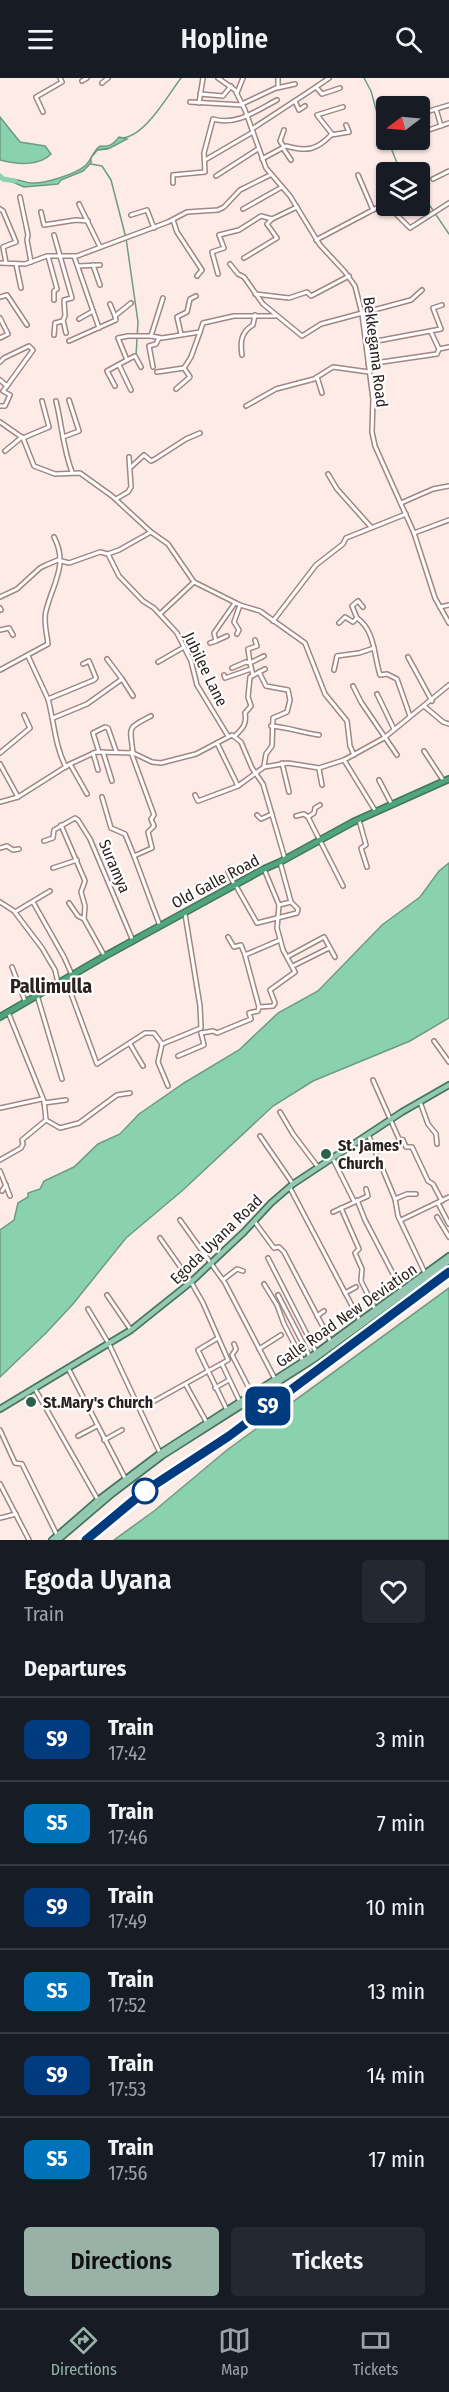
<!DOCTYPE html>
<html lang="en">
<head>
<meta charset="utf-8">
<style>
  body { margin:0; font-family:"Fira Sans Condensed",sans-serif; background:#242831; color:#f1f3f6; height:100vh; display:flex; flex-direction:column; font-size:22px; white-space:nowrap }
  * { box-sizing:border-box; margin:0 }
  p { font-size:20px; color:#9ea1a6 }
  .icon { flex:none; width:33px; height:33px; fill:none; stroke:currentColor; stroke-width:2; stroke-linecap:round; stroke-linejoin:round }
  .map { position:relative; height:1462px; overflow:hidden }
  .sheet { display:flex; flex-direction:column; background:#171b24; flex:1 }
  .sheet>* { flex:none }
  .badge { padding:0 12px; border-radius:9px; font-size:21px; line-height:39px }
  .needle { width:39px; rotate:254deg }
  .controls { position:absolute; left:376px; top:18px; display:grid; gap:12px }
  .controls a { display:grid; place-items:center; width:54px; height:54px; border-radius:6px; background:#171b24; box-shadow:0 2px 4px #0004; font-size:30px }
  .map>.badge { position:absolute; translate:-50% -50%; box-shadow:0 0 0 3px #fff }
  h2 { padding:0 24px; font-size:22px; line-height:54px }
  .round { display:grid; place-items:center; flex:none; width:63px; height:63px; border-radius:6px; background:#242831 }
  .summary { display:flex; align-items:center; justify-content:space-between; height:102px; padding:0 24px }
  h1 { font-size:28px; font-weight:600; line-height:45px }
  .button { display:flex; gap:12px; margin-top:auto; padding:12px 24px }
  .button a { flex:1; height:69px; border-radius:6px; background:#98b2a8; color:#111; font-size:24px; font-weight:600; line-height:69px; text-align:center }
  .button a+a { background:#242831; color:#f1f3f6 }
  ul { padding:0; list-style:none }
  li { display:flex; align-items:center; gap:18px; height:84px; padding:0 24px; border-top:2px solid #363941 }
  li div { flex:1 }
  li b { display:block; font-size:22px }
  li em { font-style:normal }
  li .badge { min-width:66px; font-weight:700; text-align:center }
  header { display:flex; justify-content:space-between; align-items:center; height:78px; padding:0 24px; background:#171b24; font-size:27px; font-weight:600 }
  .tab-bar { display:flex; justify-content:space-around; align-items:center; height:84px; border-top:2px solid #363941; background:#171b24; font-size:16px; color:#9ea1a6 }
  .tab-bar a { display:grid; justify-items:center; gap:3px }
  .tab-bar .active { color:#98b2a8 }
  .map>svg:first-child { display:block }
  .water { fill:#8ad1ae; stroke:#6e9c83; stroke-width:1.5 }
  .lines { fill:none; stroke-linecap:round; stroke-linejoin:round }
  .stream { stroke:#6e9c83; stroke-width:1.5 }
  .river { stroke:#8ad1ae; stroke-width:5 }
  .minor-casing { stroke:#a18682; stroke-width:6 }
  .major-casing { stroke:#43775d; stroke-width:8 }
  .highway-casing { stroke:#43775d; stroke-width:8 }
  .minor { stroke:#fff; stroke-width:3 }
  .major { stroke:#95c9b2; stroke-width:4.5 }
  .highway { stroke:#4fa57e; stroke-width:5 }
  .rail-casing { stroke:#796c69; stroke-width:4 }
  .rail { stroke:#fff; stroke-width:1.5; stroke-dasharray:4.5; stroke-linecap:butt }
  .line-casing { stroke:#fff; stroke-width:14 }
  .line { stroke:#003b80; stroke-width:9 }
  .poi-dot { fill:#2b6249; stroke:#fff; stroke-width:2 }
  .stop-dot { fill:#fff; stroke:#003b80; stroke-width:3 }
  .labels { text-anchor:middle; stroke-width:4.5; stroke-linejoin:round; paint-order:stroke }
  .street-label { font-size:16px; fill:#2c211f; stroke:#fff }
  .poi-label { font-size:16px; font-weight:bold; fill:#2c211f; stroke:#fff; text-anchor:start }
  .quarter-label { font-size:20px; font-weight:bold; fill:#2c211f; stroke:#fff }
</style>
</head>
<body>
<header><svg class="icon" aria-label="menu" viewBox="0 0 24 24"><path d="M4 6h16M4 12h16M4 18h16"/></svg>Hopline<svg class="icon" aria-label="search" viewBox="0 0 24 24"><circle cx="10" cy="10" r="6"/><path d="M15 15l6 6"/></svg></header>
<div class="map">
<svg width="449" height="1462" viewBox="0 0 449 1462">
  <rect width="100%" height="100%" fill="#fdebe8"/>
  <g class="water">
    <path d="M0 39 20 64 45 68 51 76C39 89 15 86 0 82Z"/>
    <path d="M119 59 127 61 110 70 97 72 91 80V85L83 93 61 102 58 106 24 109 8 102C19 100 22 104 31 105 45 106 76 96 86 87 92 81 92 74 100 68 109 69 113 67 119 59Z"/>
    <polygon points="449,785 449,940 410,963 313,1003 273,1028 183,1112 126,1160 73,1226 46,1255 0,1299 0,1152 14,1142 18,1125 28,1119 28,1115 40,1111 44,1103 74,1089 98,1066 120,1056 139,1036 184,1005 239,972 278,935 318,913 382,847 420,819 439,793"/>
    <polygon points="449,1210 449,1462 114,1462 154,1433 227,1372"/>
  </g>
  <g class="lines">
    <g class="stream">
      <polyline points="364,0 371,13 379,42 387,60"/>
      <path d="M120 60C144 61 168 17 181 0"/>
      <polyline points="388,62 397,85 396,89 398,89 402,94"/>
      <polyline points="94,76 97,72 108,71"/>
      <polyline points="91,86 102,88 111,102 126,160 138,244 136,278"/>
      <polyline points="420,113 449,156"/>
    </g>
    <polyline class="river" points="0,98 3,101 15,103"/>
    <defs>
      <g id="minor">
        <polyline points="218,0 235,12 245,32 266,90 290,118 320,167 345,194 355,208 362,236 373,321 372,354 375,368 414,455 435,520 449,545"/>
        <polyline points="82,3 87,0"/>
        <polyline points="102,5 108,0"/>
        <polyline points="316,9 329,0"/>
        <polyline points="277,10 295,6"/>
        <polyline points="237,15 243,0"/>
        <polyline points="200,16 223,18 231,8"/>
        <polyline points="295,23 299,32 305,28"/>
        <polyline points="190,24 243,27"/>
        <polyline points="199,25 203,0"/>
        <polyline points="242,26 278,9 278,0"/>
        <polyline points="43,34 36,19 62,4 60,0"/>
        <polyline points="423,35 436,31"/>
        <polyline points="441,48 436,31 449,27"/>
        <polyline points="252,51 316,9 322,16 340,10"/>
        <polyline points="420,55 449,45"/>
        <polyline points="331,57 349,54 346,47"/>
        <polyline points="413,63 416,62"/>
        <polyline points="284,69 280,63 284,52"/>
        <polyline points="283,70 291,82"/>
        <path d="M262 81 286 68C307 74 317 72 332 56L317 37 343 29"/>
        <polyline points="205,82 253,54"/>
        <polyline points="358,97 373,132"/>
        <polyline points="216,98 258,71"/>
        <polyline points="433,101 449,93"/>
        <path d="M173 105V97L205 94 204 75 213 41C236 48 256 33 277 22"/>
        <polyline points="20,119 28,157 27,162 31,184"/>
        <polyline points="79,126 100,169"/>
        <polyline points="388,128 410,150 449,125"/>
        <polyline points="0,131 3,133 16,164 3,169 6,185"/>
        <polyline points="243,131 282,109"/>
        <polyline points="41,134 44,147 76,142 88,143"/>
        <polyline points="131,137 147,132 154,150"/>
        <polyline points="173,142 177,154 202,192 197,198"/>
        <polyline points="54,157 72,220 64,222 65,238 63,242 66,255"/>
        <polyline points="316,162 386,125 387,126"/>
        <polyline points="48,178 57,211 54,213 54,222"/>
        <polyline points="74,178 93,233 79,241"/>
        <polyline points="244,180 277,160 267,146 272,141"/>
        <polyline points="0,185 25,186 47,178 77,178 168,144 187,134 218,132 224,129 240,112 270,97"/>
        <polyline points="16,186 21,210"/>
        <polyline points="230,186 238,196 244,199 263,226 302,258 321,246 411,222 422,212"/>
        <polyline points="93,187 100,207"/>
        <polyline points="78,188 100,187"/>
        <polyline points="218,196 212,174 224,170 219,157 239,152 261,138 272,141 297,129"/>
        <polyline points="255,216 289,220 307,214 311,218 349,198"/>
        <polyline points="0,219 7,217 27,247"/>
        <polyline points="163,220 151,258 162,260 200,254 203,245 234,238 275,238"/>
        <polyline points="110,226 115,238"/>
        <polyline points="93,233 99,250"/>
        <polyline points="0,240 8,256 0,260"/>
        <polyline points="181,256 177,239 187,234 190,221 196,218"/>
        <polyline points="54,257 55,245 63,243"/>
        <polyline points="69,263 116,242 115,238 131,225"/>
        <polyline points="366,265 441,251 433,230 442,227"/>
        <polyline points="439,271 449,269"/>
        <path d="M242 277C240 264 241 254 253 247L255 237"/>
        <polyline points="127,282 135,278 141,289"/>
        <polyline points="0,284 4,280 29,268 33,272 7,308"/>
        <polyline points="368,286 437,276 439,271 431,254"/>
        <polyline points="119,287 131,312"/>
        <polyline points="153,289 149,268 156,266 159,260"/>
        <polyline points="157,294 184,290"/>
        <polyline points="317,299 322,315"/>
        <polyline points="0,302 7,308 3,313 10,317 5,328 0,328"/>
        <polyline points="115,308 107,293 127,282 118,260 128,258 151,258"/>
        <polyline points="176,311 190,299 184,290 191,279 200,254"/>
        <path d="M56 323C62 347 63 371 72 394"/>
        <polyline points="246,328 276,311 314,301 333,289 369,294"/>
        <polyline points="0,344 23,360 34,388 55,396 80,395 112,418 151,454 168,466 194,504 240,527 260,533 305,565 325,616 347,643 350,668 354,677"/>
        <polyline points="63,359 79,353 69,322"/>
        <polyline points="23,360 49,349 42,323"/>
        <polyline points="5,373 22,359"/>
        <polyline points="131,389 144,377 151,383 155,381 186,361 200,355"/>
        <polyline points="328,396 337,411 371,449"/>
        <polyline points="116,421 128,414 131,409 129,379"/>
        <polyline points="401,425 433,411 449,408"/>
        <polyline points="414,455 449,442"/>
        <polyline points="108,476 119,472 151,454"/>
        <polyline points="0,519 17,511 40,490 46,487 58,482 69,485 100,474 108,476 119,498 143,523 154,530 177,555 191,583 197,607 228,658"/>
        <polyline points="440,529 449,527"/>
        <polyline points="0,530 1,532"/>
        <polyline points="160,536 194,504"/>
        <polyline points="357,540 352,528 358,523 363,529"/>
        <polyline points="273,543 316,487 343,466 346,460 406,436"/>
        <path d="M339 545 345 539 353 544 357 540C375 552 374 578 380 597L387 596 397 601 410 638"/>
        <polyline points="0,552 9,550 13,557"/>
        <polyline points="237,556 239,552 234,544 240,527"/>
        <polyline points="216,563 227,558"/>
        <polyline points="210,565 216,563 214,555 235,525"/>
        <polyline points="28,578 48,621"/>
        <polyline points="408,579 432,623"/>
        <polyline points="107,581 122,601"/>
        <polyline points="158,584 184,569"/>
        <polyline points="232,590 246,584 250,585 248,571 257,568 255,562"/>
        <path d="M0 592 48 566C47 556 43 542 46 533 52 507 69 487 54 459"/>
        <polyline points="334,592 337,578 359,575 374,570"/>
        <polyline points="259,594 266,608 288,612 290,622 287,634 273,640 272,668 266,676 264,688"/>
        <polyline points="224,597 225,600 251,591"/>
        <polyline points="253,597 250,585 264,578"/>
        <polyline points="353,608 361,624 397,677"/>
        <polyline points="377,616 394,651"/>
        <polyline points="424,628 443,644 449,646"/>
        <polyline points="53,640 87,626 122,601 133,618"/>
        <path d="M271 648C288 649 302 655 319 657"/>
        <path d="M235 658C243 650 247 646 245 635L251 628 248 619 250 599 265 591"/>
        <polyline points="217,665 238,708"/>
        <polyline points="424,673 443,702"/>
        <polyline points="99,674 93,655 105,649 108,650 116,673"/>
        <polyline points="103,674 112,703"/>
        <polyline points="131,674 154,737 151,741 154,748 148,754 152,770 134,778 160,848"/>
        <polyline points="0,675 30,650 24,637"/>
        <polyline points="93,675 98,692"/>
        <path d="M133 675C130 648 126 651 151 638"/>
        <polyline points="344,682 376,734"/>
        <polyline points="282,685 289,714"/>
        <polyline points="0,686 18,719 0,724"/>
        <polyline points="70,686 87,716"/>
        <path d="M66 689C55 669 54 643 48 621L94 602 96 600 89 583 83 586"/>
        <polyline points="319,691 322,707"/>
        <polyline points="379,702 392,727"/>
        <polyline points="195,717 198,723 238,708 264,689 288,685 319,690 344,682 384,660 449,607"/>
        <polyline points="18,719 70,686 96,674 133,675 152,684 161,685 196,676 232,657 241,664 252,690 263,706 285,781"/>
        <polyline points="102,719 111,750 125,756 134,778"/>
        <polyline points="257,737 261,741 272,736"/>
        <polyline points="296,738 304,736 308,739 343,808"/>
        <polyline points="308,739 314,735 315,730 320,727"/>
        <polyline points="359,742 366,767 361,770 367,789"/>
        <polyline points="61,747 85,803 81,814 85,828 84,841 104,877"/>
        <polyline points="44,763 53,760 54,752 75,740 78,742 90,761 133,863"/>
        <polyline points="0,770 7,768 13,772 19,771"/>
        <polyline points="53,790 77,782"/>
        <polyline points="230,790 228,793 234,806"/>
        <polyline points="236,808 257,845 297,835 298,831 291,824"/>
        <polyline points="0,824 14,833 42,870 55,892 58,905"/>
        <polyline points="33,824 64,879 72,897"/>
        <polyline points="69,825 78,838 84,841"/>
        <polyline points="279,827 291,824 280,784"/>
        <polyline points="15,834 50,813"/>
        <polyline points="228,859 234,869 241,867 245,877"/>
        <polyline points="287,879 324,859 335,879"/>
        <polyline points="293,888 329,870"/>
        <polyline points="12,889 25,923"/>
        <polyline points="66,902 97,986 145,955 154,955 162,966 201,950 200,928 185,836"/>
        <polyline points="37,917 62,1001"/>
        <polyline points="259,929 245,877 280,862"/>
        <polyline points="201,955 213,953 217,955 251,941 249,935 258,933 259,929 273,928 275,925 270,912 295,894 283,872 277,850 279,827 264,791"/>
        <polyline points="434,963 449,984"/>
        <polyline points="130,966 143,988"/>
        <polyline points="162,966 158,984 168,1008"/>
        <polyline points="178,978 204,967 201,955"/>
        <polyline points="373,1002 399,1061 403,1062 406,1069 412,1069 428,1103 433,1106 442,1123"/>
        <polyline points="420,1024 428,1046 436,1056 437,1066"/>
        <polyline points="44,1025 66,1022"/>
        <polyline points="0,1030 42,1021"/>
        <polyline points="280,1034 293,1056 318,1089"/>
        <polyline points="46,1042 60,1050 79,1045 117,1017 130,1015"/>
        <polyline points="368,1056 395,1121 398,1138 425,1195"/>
        <polyline points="260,1058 293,1106"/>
        <polyline points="332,1079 354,1123"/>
        <polyline points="0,1082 21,1070 23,1066 22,1062 46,1042 44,1023 8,934"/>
        <polyline points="0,1093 10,1118"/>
        <polyline points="290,1110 360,1243"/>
        <polyline points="2,1113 6,1107"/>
        <polyline points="395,1121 407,1116 416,1116"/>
        <polyline points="357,1122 365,1142 402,1213"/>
        <polyline points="438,1125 449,1146"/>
        <polyline points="341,1130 359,1171 355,1175 362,1191 361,1203 375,1231"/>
        <polyline points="333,1134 368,1118 366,1111"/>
        <polyline points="437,1139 449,1159"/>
        <polyline points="180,1142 225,1205 275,1301"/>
        <polyline points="401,1142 449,1119"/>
        <polyline points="254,1143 274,1170 279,1169 284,1174 331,1264"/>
        <polyline points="268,1180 316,1274"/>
        <polyline points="224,1201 237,1191 243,1193"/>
        <polyline points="264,1206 277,1227 284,1246 303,1283"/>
        <polyline points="345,1215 356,1209"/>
        <polyline points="107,1217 131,1252"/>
        <polyline points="278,1217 310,1279"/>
        <polyline points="88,1231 109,1266 161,1377"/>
        <polyline points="317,1238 324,1233"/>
        <polyline points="218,1260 198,1272 227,1332"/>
        <polyline points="234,1266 236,1271 232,1277 252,1316"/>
        <polyline points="259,1271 281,1257"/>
        <polyline points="222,1286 240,1324"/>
        <polyline points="68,1290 125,1400"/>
        <polyline points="186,1307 207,1345"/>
        <polyline points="215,1310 229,1302"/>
        <polyline points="35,1311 98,1422"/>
        <polyline points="140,1331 228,1282 203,1225 191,1204 160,1160"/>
        <polyline points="0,1352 15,1385 22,1386 57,1457"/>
        <polyline points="78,1358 97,1348"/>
        <polyline points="104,1362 122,1352"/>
        <polyline points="0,1406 29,1462"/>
        <polyline points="0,1440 16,1436"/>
      </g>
      <g id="major">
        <polyline points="0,1331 131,1252 191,1204 244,1154 271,1125 293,1106 402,1034 449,1007"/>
        <polyline points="52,1462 98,1422 163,1373 313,1277 449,1178"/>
        <polyline points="58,1462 112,1416 162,1378 316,1280 449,1183"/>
      </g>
      <polyline id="highway" points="0,939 105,878 264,791 280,784 353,744 449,701"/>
    </defs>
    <use href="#minor" class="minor-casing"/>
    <use href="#major" class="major-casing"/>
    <use href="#highway" class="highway-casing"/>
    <use href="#minor" class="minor"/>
    <use href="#major" class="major"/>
    <use href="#highway" class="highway"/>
    <defs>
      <polyline id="rail" points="86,1462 145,1413 229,1358 449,1194"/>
    </defs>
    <use href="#rail" class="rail-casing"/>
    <use href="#rail" class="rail"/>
  </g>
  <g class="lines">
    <defs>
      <polyline id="line" points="86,1462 145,1413 229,1358 449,1194"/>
    </defs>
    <use href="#line" class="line-casing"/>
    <use href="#line" class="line"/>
  </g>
  <g class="poi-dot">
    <circle cx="326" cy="1076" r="6"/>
    <circle cx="31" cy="1324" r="6"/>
  </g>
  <circle class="stop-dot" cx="145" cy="1413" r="12"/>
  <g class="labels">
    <g class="street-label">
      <text transform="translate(376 274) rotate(83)" y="6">Bekkegama Road</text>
      <text transform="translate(206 591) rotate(64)" y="6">Jubilee Lane</text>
      <text transform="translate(115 788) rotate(67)" y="6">Suramya</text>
      <text transform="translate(215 803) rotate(-28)" y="6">Old Galle Road</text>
      <text transform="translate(216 1161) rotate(-44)" y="6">Egoda Uyana Road</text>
      <text transform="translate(346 1237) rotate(-35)" y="6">Galle Road New Deviation</text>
    </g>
    <g class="poi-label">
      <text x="338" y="1073">St. James'<tspan x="338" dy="18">Church</tspan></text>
      <text x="43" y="1330">St.Mary's Church</text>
    </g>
    <g class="quarter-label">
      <text x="51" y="915">Pallimulla</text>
    </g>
  </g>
</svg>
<div class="controls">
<a><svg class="needle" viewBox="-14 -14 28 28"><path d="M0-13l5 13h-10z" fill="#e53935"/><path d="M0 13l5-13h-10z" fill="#9ea1a6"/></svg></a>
<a><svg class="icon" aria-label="layers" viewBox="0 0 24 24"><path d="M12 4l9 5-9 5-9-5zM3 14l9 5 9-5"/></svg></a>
</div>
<b class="badge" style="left:268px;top:1328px;background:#003b80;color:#fff">S9</b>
</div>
<section class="sheet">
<div class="summary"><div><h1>Egoda Uyana</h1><p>Train</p></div><a class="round"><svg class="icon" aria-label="heart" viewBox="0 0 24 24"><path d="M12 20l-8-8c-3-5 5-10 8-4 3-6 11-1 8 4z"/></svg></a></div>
<h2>Departures</h2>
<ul>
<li><span class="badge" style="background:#003b80;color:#fff">S9</span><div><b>Train</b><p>17:42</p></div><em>3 min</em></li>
<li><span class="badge" style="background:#0072bc;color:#fff">S5</span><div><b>Train</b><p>17:46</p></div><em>7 min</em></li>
<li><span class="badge" style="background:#003b80;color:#fff">S9</span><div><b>Train</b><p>17:49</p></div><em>10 min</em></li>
<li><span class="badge" style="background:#0072bc;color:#fff">S5</span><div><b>Train</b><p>17:52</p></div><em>13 min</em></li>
<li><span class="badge" style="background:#003b80;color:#fff">S9</span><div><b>Train</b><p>17:53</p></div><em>14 min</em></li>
<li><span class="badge" style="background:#0072bc;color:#fff">S5</span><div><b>Train</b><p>17:56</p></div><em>17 min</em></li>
</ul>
<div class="button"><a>Directions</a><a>Tickets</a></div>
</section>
<nav class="tab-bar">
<a class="active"><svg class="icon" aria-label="directions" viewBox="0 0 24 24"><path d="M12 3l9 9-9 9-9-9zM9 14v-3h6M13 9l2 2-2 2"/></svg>Directions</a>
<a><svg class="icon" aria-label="map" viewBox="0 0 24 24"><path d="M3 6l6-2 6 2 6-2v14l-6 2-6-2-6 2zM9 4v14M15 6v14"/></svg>Map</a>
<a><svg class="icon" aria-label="tickets" viewBox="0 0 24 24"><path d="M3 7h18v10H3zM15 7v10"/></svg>Tickets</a>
</nav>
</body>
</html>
